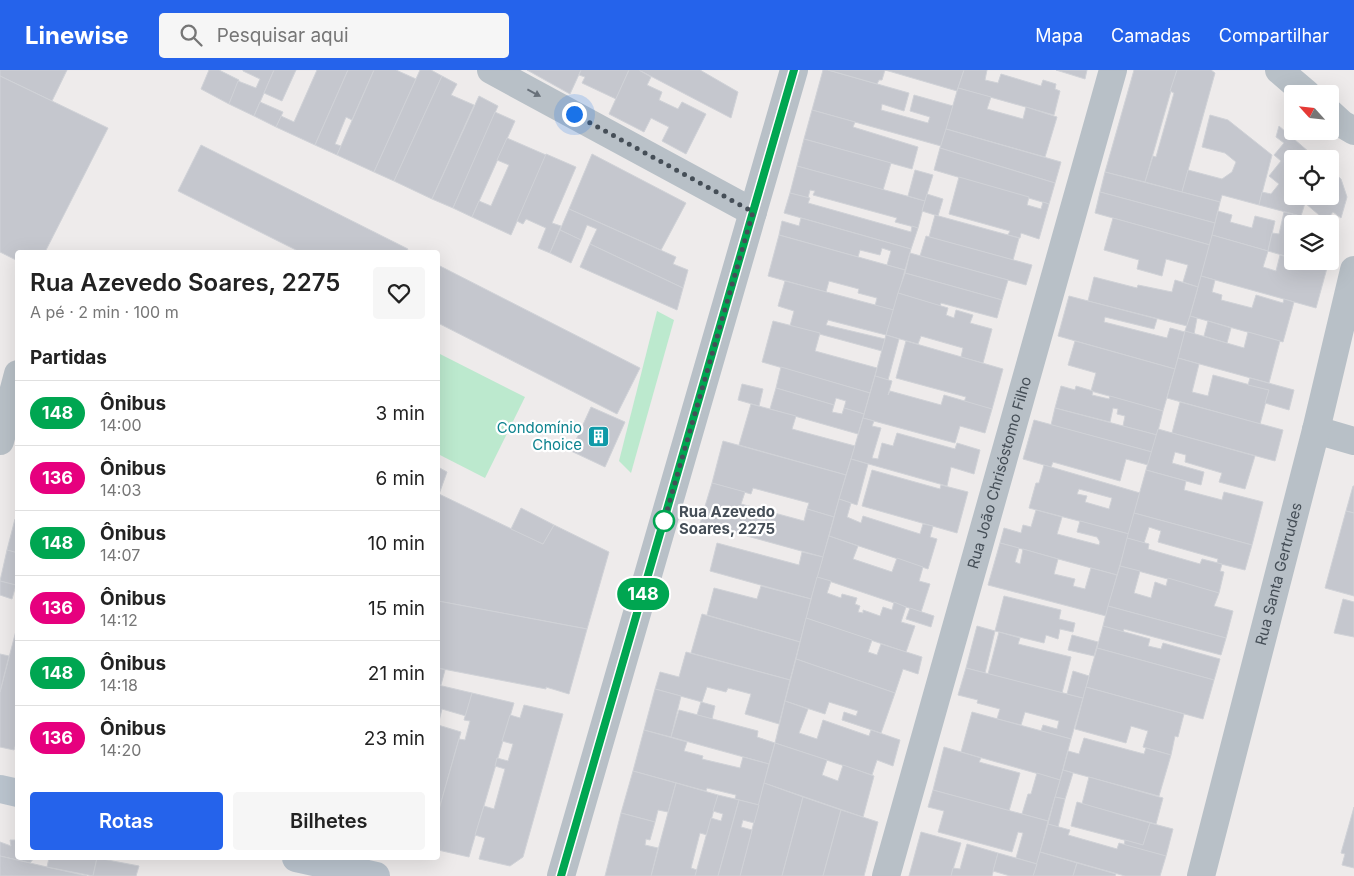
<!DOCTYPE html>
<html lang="pt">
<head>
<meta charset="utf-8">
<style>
  body { margin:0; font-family:Inter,sans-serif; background:#f6f6f6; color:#222; height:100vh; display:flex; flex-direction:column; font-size:19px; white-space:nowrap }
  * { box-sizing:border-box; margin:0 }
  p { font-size:16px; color:#767676 }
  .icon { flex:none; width:28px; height:28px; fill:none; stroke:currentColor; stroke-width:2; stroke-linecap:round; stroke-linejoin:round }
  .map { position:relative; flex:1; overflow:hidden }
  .sheet { position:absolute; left:15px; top:180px; width:425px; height:610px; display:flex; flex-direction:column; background:#fff; border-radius:5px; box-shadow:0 5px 20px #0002 }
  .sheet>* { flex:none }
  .badge { padding:0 10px; border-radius:16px; font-size:18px; line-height:32px }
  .needle { width:32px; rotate:297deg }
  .fabs { position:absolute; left:1284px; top:15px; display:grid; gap:10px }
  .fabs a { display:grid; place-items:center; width:55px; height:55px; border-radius:5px; background:#fff; box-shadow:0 5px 20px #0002; font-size:25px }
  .you { position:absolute; width:25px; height:25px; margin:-12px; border:4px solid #fff; border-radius:50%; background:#1a73e8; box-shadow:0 0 0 8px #1a73e833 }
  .map>.badge { position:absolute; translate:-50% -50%; box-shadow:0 0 0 2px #fff }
  h2 { padding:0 15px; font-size:19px; line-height:45px }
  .round { display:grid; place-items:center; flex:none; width:52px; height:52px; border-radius:5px; background:#f6f6f6 }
  .head { display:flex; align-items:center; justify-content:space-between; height:85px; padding:0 15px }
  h1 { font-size:24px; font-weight:600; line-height:38px }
  .cta { display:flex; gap:10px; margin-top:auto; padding:10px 15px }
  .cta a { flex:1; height:58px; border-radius:5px; background:#2563eb; color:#fff; font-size:20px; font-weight:600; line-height:58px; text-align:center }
  .cta a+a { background:#f6f6f6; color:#222 }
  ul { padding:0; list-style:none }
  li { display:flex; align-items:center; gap:15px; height:65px; padding:0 15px; border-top:1px solid #e0e0e0 }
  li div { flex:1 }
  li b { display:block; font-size:19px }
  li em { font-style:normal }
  li .badge { min-width:55px; font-weight:700; text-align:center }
  header { display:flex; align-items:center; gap:30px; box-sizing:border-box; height:70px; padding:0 25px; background:#2563eb; color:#fff }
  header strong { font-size:24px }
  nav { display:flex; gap:28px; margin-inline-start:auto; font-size:18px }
  .search { width:350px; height:45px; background:#f6f6f6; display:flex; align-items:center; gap:12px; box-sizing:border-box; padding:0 18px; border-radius:5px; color:#767676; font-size:19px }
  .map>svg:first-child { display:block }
  .green { fill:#bce9ce }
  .building { fill:#c5c7ce; stroke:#d0d2d7; fill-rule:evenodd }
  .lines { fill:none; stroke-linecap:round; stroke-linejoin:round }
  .minor { stroke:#b8c0c7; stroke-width:28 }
  .tertiary { stroke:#b8c0c7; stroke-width:28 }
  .secondary { stroke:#bac4ce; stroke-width:28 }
  .oneway { fill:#687079 }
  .line-casing { stroke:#fff; stroke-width:11 }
  .line { stroke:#00a651; stroke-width:8 }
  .walk { stroke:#454e57; stroke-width:5; stroke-dasharray:0 9 }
  .stop-dot { fill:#fff; stroke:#00a651; stroke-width:2.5 }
  .labels { text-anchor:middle; stroke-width:4.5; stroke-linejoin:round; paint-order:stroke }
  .culture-label { font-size:15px; fill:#0d838f; stroke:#fff; text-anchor:end }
  .street-label { font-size:15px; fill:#454e57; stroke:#fff }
  .stop-label { font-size:15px; font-weight:bold; fill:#454e57; stroke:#fff; text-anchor:start }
</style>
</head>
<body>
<header>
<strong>Linewise</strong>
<div class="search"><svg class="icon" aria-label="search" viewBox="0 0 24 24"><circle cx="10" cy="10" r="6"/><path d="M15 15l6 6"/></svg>Pesquisar aqui</div>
<nav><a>Mapa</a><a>Camadas</a><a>Compartilhar</a></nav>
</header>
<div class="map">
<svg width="1354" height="806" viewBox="0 0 1354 806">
  <rect width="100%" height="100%" fill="#eeebeb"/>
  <g class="green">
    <polygon points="657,241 674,250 631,403 619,391"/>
    <polygon points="438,283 525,327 485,408 438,384"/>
  </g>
  <g class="building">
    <polygon points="0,0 67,0 52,31 0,6"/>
    <polygon points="209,0 219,0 239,10 229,34 201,19"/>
    <polygon points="243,0 274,0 254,46 229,34 238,11 256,18 260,9 243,1"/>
    <polygon points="274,0 296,0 282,31 264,23"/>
    <polygon points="317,0 348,0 315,75 276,57 281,46 294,52"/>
    <polygon points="348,0 374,0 352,50 346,47 335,74 341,76 337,85 315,75"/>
    <polygon points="374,0 396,0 416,9 374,102 337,85"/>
    <polygon points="420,0 431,0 442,6 394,111 374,102"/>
    <polygon points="527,0 581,0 570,24"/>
    <polygon points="581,0 629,0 616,29 582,13 585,7 579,5"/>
    <polygon points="629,0 639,0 651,7 647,15 662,22 659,30 678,39 682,32 706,44 686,84 662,71 669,57 651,48 644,62 609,44"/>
    <polygon points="639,0 700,0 738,22 731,48"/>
    <polygon points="823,0 828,0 909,23 904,41 882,34 881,40 928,53 930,47 910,41 914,25 953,36 941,76 812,40"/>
    <polygon points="828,0 964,0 957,21 885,0 882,10 879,10 877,14"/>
    <polygon points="964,0 987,0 985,10 998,13 1001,4 1041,16 1043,10 1056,14 1055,19 1060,21 1054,45 958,18"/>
    <polygon points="1056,0 1087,0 1085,9"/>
    <polygon points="1134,0 1177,0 1145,112 1105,102"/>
    <polygon points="1177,0 1211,0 1215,3 1182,122 1145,112 1153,86 1156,87 1174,23 1170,21"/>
    <polygon points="0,6 108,58 45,182 18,182 18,191 0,182"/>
    <polygon points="442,6 457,14 451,25 474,35 432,129 394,111"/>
    <polygon points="958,18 991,27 987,39 1023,49 1026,37 1057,47 1045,87 946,59"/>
    <polygon points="479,26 498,36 453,138 432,129"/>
    <polygon points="260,32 283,42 276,57 254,46"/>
    <polygon points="812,40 855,52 853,57 918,77 912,99 804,69"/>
    <polygon points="495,42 515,51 472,147 453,138"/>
    <polygon points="1210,45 1228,50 1272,85 1259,135 1222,125 1220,132 1182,122 1188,100 1222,109 1232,102 1236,92 1225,83 1202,77"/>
    <polygon points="1279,56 1317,89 1292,89 1292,126 1330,126 1330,99 1341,109 1347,127 1341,148 1333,142 1326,151 1305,133 1301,146 1259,135 1262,122 1271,124 1279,114 1269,106 1281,91 1274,85 1284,73 1276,67"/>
    <polygon points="946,59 1061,92 1055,113 940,78"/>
    <polygon points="507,68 546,85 511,165 472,147 479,131 491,136 509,95 497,90"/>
    <polygon points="804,69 891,93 883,120 797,96"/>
    <polygon points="201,75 408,179 406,182 300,182 178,121"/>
    <polygon points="940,78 1055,113 1049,134 934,100"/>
    <polygon points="546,84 576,97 552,153 561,156 550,183 538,178 546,158 526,149 523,154 517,151"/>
    <polygon points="592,84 686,133 661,180 569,139"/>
    <polygon points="797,96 925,131 918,158 895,152 897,148 813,125 815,121 810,120 808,128 790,123"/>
    <polygon points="915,100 933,105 925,131 908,126"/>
    <polygon points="1105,102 1220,132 1215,153 1100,122"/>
    <polygon points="959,107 1029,127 1027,135 1041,139 1043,132 1049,134 1039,169 1021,163 1020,168 1008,165 1010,161 949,144"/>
    <polygon points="1100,122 1215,153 1210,175 1095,143"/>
    <polygon points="790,123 810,128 808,133 911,162 912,156 918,158 911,179 784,143"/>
    <polygon points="927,124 943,129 938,146 922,141"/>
    <polygon points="569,139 676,187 673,194 688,200 683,218 590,174 597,159 587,155 581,170 560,160"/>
    <polygon points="1218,141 1232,145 1230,152 1252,158 1255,146 1275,151 1268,181 1212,165"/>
    <polygon points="1284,142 1318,151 1317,154 1292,154 1292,188 1268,181 1272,163 1279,164"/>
    <polygon points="935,145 1019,168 1013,190 929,167"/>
    <polygon points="801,148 911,179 905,200 887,195 891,181 882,178 880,185 860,180 858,187 779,165 782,151 799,156"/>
    <polygon points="1113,148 1210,175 1198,217 1183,212 1188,195 1166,189 1162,206 1137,199 1139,190 1104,180"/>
    <polygon points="560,160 581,170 571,193 550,183"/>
    <polygon points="779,165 905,200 894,240 875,236 877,228 858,223 859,219 829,211 826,222 768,206"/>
    <polygon points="1212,165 1268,181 1263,197 1276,201 1280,185 1292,188 1292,191 1303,191 1327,198 1316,238 1201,206"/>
    <polygon points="926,166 1032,195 1026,215 920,186"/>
    <polygon points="590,174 683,218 677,240 580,197"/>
    <polygon points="910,183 1008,210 1002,230 905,203"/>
    <polygon points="438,195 640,298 617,344 438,253"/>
    <polygon points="905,203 1002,230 997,248 941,233 940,236 898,223"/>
    <polygon points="1201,206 1215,210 1212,222 1222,225 1221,230 1252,238 1256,225 1283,233 1284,229 1294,232 1283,272 1190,246"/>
    <polygon points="1094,207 1137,218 1138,215 1172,222 1175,210 1198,217 1187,256 1088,231"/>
    <polygon points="785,211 894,240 886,265 828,250 826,255 885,269 882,281 790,256 794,241 778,236"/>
    <polygon points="898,223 948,238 946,245 954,248 956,240 973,245 970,253 992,259 983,293 961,287 963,278 921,266 918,274 886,265"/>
    <polygon points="1069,226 1157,249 1154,259 1105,247 1104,252 1167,268 1170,258 1185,262 1175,299 1058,266"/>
    <polygon points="1190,246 1197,248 1194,264 1185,261"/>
    <polygon points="773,251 820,263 815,281 877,298 870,323 762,292"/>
    <polygon points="1208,251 1231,258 1227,273 1204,266"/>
    <polygon points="1185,261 1244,278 1248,262 1280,271 1269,313 1178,288"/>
    <polygon points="886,265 899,269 888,310 875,306"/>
    <polygon points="906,271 1003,299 992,339 964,332 966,327 896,308"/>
    <polygon points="1075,271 1175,299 1163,341 1091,321 1096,303 1068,295"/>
    <polygon points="1178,288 1199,294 1192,322 1208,326 1213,305 1269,320 1260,354 1167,328"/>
    <polygon points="781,297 870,323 864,344 844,338 846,331 836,328 834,335 776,318"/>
    <polygon points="875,306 892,311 888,325 890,321 941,335 944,325 992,339 985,363 960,356 955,373 863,348"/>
    <polygon points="1250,308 1294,320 1289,340 1265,333 1269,320 1248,315"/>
    <polygon points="742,314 763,319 759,336 738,330"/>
    <polygon points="1061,316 1075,320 1076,316 1093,321 1092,325 1109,329 1110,326 1163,341 1157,365 1123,356 1125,346 1117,344 1118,339 1113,338 1110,352 1055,338"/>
    <polygon points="776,318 834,335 832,342 842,344 844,338 864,344 858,364 770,339"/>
    <polygon points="1180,332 1283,360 1275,391 1172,363"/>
    <polygon points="751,334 796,346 792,359 855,376 846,405 739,375"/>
    <polygon points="591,337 625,352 605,397 571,381"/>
    <polygon points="1055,338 1157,365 1152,382 1051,355"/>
    <polygon points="863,348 874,351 872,356 881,358 872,388 878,389 882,373 893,376 897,363 955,379 957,373 980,380 974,404 951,397 947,416 851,389"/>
    <polygon points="1034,350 1152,382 1148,395 1126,389 1120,411 1053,392 1051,397 1023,389"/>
    <polygon points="1158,359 1255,386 1245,419 1219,412 1222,403 1185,392 1186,385 1175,382 1172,393 1204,402 1201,415 1146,400"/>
    <polygon points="723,371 846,405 834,447 807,439 809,433 753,418 751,424 712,413"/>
    <polygon points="851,389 868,394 857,435 839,429"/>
    <path d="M1044 395 1140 423 1129 464 1029 438 1036 413H1039ZM1079 419 1112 428 1109 439 1085 432 1087 426 1077 424Z"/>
    <polygon points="438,397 447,402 438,427"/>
    <polygon points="872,400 940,419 941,415 968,422 957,463 862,436"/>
    <polygon points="1146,400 1186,411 1184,420 1222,430 1224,422 1263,432 1252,475 1134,443"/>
    <polygon points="712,413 745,422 741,434 804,451 807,439 834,447 823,487 700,453"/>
    <polygon points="1353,416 1354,416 1354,443 1346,441"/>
    <polygon points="439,424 543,474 554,455 609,482 587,559 438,531"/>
    <polygon points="839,429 851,433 847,447 861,453 863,446 920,464 923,454 933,456 930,467 937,469 928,499 829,466"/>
    <polygon points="521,438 554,455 543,474 511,459"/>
    <polygon points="1036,440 1062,447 1057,464 1099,475 1100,472 1097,467 1077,462 1080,451 1129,464 1117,505 1000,473 1004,458 1021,463 1023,455 1031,457"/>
    <polygon points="1346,441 1354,443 1354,526 1325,518"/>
    <polygon points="1134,443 1252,475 1245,500 1217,493 1218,489 1158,472 1161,461 1149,457 1144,473 1127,468"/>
    <polygon points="15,449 18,450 18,483 7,480"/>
    <polygon points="829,466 858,476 853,489 892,502 897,488 923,497 919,511 930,514 921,542 817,507"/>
    <polygon points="1127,468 1149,474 1148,479 1200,494 1202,489 1222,494 1220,501 1224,502 1219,523 1120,496"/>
    <polygon points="717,473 799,495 802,482 823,487 811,529 710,501"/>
    <polygon points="1000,473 1019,478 1015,492 1020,494 1023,479 1058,489 1054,504 1075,509 1073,516 1085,519 1091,498 1117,505 1106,546 988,515"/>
    <polygon points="7,480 18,483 18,516 0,511"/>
    <polygon points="1120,496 1140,501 1134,523 1151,528 1155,512 1166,516 1168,508 1219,523 1214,536 1233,541 1226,568 1108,536"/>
    <polygon points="817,507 831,511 827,523 841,528 842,524 857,528 855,534 860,536 858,542 863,543 863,540 880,546 883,537 892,540 894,532 906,537 901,552 915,556 906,582 806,548"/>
    <polygon points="0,511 16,515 12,529 0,525"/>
    <polygon points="761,516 811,529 800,572 707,545 714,518 757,529"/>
    <polygon points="1004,526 1061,540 1059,549 1075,553 1073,562 1060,559 1058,569 1046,565 1044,573 995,561"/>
    <polygon points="1343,529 1354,532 1354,567 1334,563"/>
    <polygon points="438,531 587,559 569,624 546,617 546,619 438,598"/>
    <polygon points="1108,536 1226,568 1221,585 1124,559 1123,562 1103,556"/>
    <polygon points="910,538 934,546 931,557 906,549"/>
    <polygon points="702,544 800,572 790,610 691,583"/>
    <polygon points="806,548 872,570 868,582 877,585 881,574 922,587 918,604 903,599 895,623 796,589"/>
    <polygon points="18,553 18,667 14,680 0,677 0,622"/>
    <polygon points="977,556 995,561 985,603 966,598"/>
    <polygon points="1103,556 1150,569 1148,576 1161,579 1163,573 1220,589 1214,610 1097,578"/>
    <polygon points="999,562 1020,568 1018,574 1071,587 1062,623 988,604"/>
    <polygon points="1072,565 1098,572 1094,586 1068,580"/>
    <polygon points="1097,578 1214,610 1203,649 1086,617"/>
    <polygon points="686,582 790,610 779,654 745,644 751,624 728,618 726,622 707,617 702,632 655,619 660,602 679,607"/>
    <polygon points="0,584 9,586 0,622"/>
    <polygon points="796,589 895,623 881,663 842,650 844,642 856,646 858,641 829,632 825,644 785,631"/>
    <polygon points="438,598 445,600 441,615 438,615"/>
    <polygon points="966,598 1083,628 1071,669 1041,661 1043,655 1057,659 1059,651 1025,642 1021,655 997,649 1000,639 977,633 978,630 958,625"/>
    <polygon points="1073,601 1089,606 1083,628 1067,624"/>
    <polygon points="438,615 472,623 466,646 442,639 438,655 461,662 438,743"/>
    <polygon points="1086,617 1184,644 1178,667 1175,666 1171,685 1143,677 1148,661 1131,656 1126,673 1075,659"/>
    <polygon points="655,619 681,626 671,667 644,660"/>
    <polygon points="472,623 514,633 469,787 438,780 438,743 459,669 465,670 470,651 464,650"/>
    <polygon points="785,631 808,639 799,663 817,669 823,650 869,666 871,660 900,670 893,696 877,690 872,705 775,673"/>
    <polygon points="701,632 715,636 712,649 697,645"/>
    <polygon points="524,635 563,644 523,787 510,796 479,789 485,768 475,765 484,736 494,739 505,699 495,696 497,688 508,691 513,674 502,671 510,645 520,648"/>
    <polygon points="679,640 758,661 757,667 775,673 769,694 671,667"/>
    <polygon points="972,642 1071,669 1060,710 961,682"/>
    <polygon points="644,660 687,672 684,681 703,686 702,689 740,698 743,687 769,694 759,735 735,729 736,725 707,718 706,721 633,701"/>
    <polygon points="1084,668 1144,684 1146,678 1171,685 1159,726 1063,700 1068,681 1079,684"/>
    <polygon points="775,673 827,690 822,705 838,711 843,695 874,706 863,747 764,713"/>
    <polygon points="944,677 981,688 979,692 1020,703 1009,741 933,720"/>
    <polygon points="1063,700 1073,703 1065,729 1055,727"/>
    <polygon points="633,701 676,713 668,742 658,740 655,752 621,743"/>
    <polygon points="1037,703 1060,710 1048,751 1022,744 1028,724 1031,724"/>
    <polygon points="1089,707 1163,728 1156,754 1082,734"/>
    <polygon points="676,713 718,725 707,765 700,763 691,798 697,800 695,806 651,806"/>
    <polygon points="764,713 803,727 782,806 740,806"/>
    <polygon points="933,720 1048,751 1037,794 1016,788 1023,763 1018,762 1012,782 938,762 944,741 928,737"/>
    <polygon points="718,725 739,730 718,806 695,806 711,748 721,751 723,744 713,741"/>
    <polygon points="803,727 841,740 823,806 782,806"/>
    <polygon points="1055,727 1065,729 1058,757 1048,754"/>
    <polygon points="739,730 759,735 754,753 743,750 741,757 752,760 740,806 718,806"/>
    <polygon points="1077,732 1150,753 1143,775 1071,756"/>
    <polygon points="1354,737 1354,798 1342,795 1345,784 1341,783"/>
    <polygon points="841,740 878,752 864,806 823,806"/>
    <polygon points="621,743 655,752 650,770 646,769 645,775 658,778 651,806 605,806"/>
    <polygon points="1150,753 1173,759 1166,786 1124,775 1125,770 1143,775"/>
    <polygon points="1048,754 1070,760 1068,765 1117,779 1119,773 1166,786 1160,806 1125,806 1040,782"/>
    <polygon points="921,762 961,773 951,806 909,806"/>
    <polygon points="10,770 18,770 18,788 34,788 30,793 0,786 0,772 11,776"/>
    <polygon points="967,774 998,783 992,806 951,806 953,798 960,799"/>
    <polygon points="1040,782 1077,793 1073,806 1033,806"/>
    <polygon points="998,783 1037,794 1033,806 1010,806 993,801"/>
    <polygon points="0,786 47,797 87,806 0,806"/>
    <polygon points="49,788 97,788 93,806 47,797"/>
    <polygon points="97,788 139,796 136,806 93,806"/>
    <polygon points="1077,793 1116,804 1115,806 1073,806"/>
  </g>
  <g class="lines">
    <g class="minor">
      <polyline points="491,0 753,142"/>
      <polyline points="1279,0 1307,24"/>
      <polyline points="1330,43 1342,54 1354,61"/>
      <polyline points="1316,360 1354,371"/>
      <polyline points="0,371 18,304"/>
      <path id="s1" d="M886 806 1113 0"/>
      <path id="s2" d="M1201 806 1316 360 1354 200"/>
    </g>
    <polyline class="tertiary" points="561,806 794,0"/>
    <g class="secondary">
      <polyline points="0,719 18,723"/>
      <polyline points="296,788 376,806"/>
    </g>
  </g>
  <defs><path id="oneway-solid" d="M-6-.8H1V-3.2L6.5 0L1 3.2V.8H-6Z" transform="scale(1.25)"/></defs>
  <use class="oneway" href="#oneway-solid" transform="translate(534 23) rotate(28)"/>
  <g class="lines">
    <defs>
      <polyline id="line" points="561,806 794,0"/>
    </defs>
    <use href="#line" class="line-casing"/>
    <use href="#line" class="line"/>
    <polyline class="walk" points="574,44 753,142 664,451"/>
  </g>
  <defs>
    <symbol id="building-square" viewBox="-11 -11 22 22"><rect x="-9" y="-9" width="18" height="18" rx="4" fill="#0f9aa8" stroke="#fff"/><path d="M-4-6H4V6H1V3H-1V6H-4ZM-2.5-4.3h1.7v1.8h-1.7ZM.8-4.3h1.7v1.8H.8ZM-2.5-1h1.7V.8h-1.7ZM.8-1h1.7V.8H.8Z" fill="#fff"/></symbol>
  </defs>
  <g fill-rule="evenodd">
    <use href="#building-square" x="586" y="354" width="25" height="25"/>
  </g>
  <circle class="stop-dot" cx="664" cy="451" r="10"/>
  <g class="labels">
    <g class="culture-label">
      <text x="582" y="363">Condomínio<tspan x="582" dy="17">Choice</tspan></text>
    </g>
    <g class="street-label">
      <text dy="5" stroke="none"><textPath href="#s1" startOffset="419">Rua João Chrisóstomo Filho</textPath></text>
      <text dy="5" stroke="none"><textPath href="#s2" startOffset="312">Rua Santa Gertrudes</textPath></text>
    </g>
    <g class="stop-label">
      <text x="679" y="447">Rua Azevedo<tspan x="679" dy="17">Soares, 2275</tspan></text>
    </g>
  </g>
</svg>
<div class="fabs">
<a><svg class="needle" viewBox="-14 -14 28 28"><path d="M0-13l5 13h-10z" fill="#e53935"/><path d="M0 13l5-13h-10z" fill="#767676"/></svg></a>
<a><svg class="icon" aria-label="locate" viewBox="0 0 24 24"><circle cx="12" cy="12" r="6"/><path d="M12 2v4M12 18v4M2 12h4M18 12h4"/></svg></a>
<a><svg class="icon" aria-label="layers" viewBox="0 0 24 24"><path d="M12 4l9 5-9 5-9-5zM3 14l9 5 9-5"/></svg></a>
</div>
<div class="you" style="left:574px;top:44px"></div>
<b class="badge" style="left:643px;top:524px;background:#00a651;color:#fff">148</b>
<section class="sheet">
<div class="head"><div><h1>Rua Azevedo Soares, 2275</h1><p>A pé · 2 min · 100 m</p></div><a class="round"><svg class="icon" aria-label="heart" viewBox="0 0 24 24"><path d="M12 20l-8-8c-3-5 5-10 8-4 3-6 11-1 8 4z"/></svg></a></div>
<h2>Partidas</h2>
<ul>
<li><span class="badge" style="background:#00a651;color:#fff">148</span><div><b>Ônibus</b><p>14:00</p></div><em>3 min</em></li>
<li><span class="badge" style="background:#e6007e;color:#fff">136</span><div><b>Ônibus</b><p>14:03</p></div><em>6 min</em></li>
<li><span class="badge" style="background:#00a651;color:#fff">148</span><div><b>Ônibus</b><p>14:07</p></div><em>10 min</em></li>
<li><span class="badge" style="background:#e6007e;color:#fff">136</span><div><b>Ônibus</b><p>14:12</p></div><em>15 min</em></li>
<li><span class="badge" style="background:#00a651;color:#fff">148</span><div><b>Ônibus</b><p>14:18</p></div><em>21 min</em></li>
<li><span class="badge" style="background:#e6007e;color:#fff">136</span><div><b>Ônibus</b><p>14:20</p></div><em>23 min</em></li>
</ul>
<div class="cta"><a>Rotas</a><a>Bilhetes</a></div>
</section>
</div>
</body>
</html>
